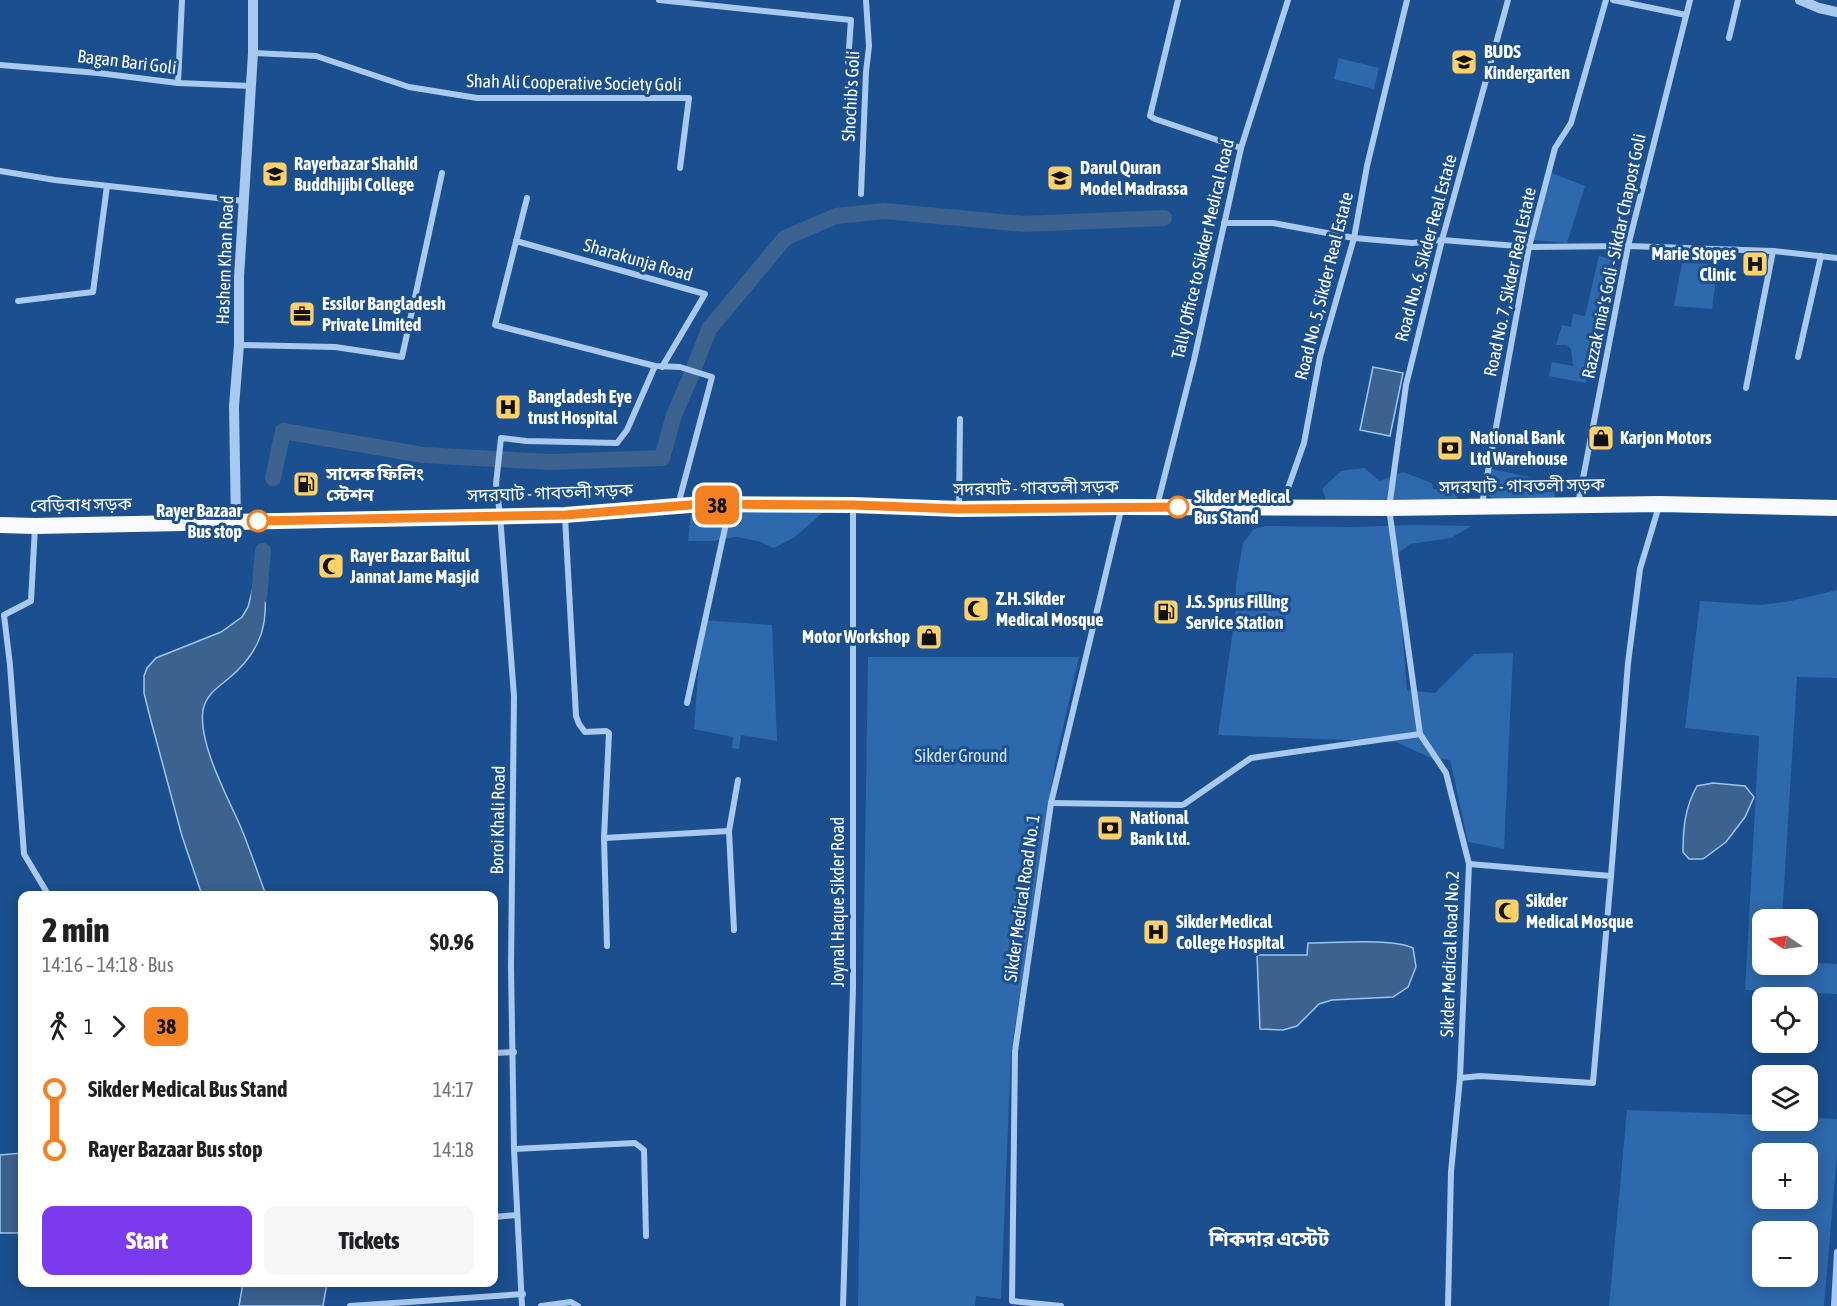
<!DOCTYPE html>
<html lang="en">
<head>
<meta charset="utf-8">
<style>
  body { margin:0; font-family:"Asap Condensed","Noto Sans Bengali",sans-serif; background:#f6f6f6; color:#202124; height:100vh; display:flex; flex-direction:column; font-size:22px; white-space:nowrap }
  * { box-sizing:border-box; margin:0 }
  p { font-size:20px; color:#757577 }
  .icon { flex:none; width:33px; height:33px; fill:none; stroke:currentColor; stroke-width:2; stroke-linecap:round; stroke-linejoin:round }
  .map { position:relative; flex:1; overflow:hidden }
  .panel { position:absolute; left:18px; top:891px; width:480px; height:396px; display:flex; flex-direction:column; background:#fff; border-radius:12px; box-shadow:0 3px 15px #0003 }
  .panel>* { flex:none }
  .badge { padding:0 12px; border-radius:9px; font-size:21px; line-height:39px }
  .needle { width:39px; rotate:283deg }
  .buttons { position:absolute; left:1752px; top:909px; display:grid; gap:12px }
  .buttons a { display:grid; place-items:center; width:66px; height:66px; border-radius:12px; background:#fff; box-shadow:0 3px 15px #0003; font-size:30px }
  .map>.badge { position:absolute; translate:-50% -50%; box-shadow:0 0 0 3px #fff }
  .legs { display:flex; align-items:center; gap:9px; height:66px; padding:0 24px; font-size:20px }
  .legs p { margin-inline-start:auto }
  .head { display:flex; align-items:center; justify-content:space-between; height:102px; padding:0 24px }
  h1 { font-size:33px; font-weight:800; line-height:45px }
  .primary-button { display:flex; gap:12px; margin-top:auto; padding:12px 24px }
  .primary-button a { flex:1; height:69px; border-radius:12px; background:#7c3aed; color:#fff; font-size:24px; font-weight:800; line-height:69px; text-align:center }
  .primary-button a+a { background:#f6f6f6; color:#202124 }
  ul { padding:0 24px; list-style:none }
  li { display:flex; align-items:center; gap:21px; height:60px; font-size:22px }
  li i { display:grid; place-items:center; width:9px; height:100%; margin:0 8px; background:currentColor }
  li i::after { content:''; width:15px; height:15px; margin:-8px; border:4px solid; border-radius:50%; background:#fff }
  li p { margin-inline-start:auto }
  li:first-child i { background:linear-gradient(#0000 50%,currentColor 0) }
  li:last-child i { background:linear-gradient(currentColor 50%,#0000 0) }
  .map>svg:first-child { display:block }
  .green { fill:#2e69ad; fill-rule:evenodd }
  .water { fill:#3c6290; stroke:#9cc4f0; stroke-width:1.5 }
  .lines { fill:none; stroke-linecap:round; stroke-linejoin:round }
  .canal { stroke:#3c6290; stroke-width:16 }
  .minor { stroke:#a9c9ee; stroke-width:6 }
  .tertiary { stroke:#a9c9ee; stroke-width:10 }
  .trunk { stroke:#f8faff; stroke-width:16 }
  .line-1-casing { stroke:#fff; stroke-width:14 }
  .line-1 { stroke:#f58220; stroke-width:9 }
  .stop-1-dot { fill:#fff; stroke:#f58220; stroke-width:3 }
  .labels { text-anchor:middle; stroke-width:6; stroke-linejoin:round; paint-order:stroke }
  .poi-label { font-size:18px; font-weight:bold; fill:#fff; stroke:#1b4f8f; text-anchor:start }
  .street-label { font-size:18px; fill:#fff; stroke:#1b4f8f }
  .stop-label { font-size:18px; font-weight:bold; fill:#fff; stroke:#1b4f8f; text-anchor:start }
  .park-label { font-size:18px; fill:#cfe3fa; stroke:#1b4f8f }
  .neighbourhood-label { font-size:20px; font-weight:bold; fill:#fff; stroke:#1b4f8f }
</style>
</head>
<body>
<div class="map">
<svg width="1837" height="1306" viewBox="0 0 1837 1306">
  <rect width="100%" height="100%" fill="#1b4f8f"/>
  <g class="green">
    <polygon points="1339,58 1379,68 1374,89 1334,79"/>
    <polygon points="1551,173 1585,186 1567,243 1533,240"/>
    <polygon points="1599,256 1615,260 1586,383 1549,376 1552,362 1573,366 1571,349 1566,345 1556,345 1562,325 1571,327 1573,314 1585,316"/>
    <polygon points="1682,263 1718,264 1712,309 1674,306"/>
    <polygon points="1364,468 1380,481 1403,472 1432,483 1433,489 1452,489 1461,505 1328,505 1322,489 1341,471"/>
    <polygon points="1487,468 1551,482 1556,490 1555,498 1496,500 1487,495 1482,487"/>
    <polygon points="829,507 795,537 774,548 758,541 736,537 712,541 688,541 691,511"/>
    <polygon points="1412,525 1471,526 1451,538 1410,544 1396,555 1407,690 1435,693 1474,654 1513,653 1504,849 1468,842 1450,760 1431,758 1396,742 1218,735 1235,615 1236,583 1243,543 1254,529 1265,526 1352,527"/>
    <polygon points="1837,590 1837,678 1797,677 1782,919 1762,920 1762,964 1808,964 1808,962 1837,964 1837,994 1745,990 1759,736 1685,728 1700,601 1760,605 1791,601"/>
    <polygon points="702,620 772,625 777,741 741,735 739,749 732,748 733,737 694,729"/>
    <polygon points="868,657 1079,657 1055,763 1011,1053 1001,1299 976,1296 975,1306 858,1306"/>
    <path d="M1627 1110 1762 1115V1120H1808V1117L1837 1119V1154L1824 1306H1609ZM1762 1154H1808V1198H1762ZM1762 1232H1808V1276H1762Z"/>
  </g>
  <g class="water">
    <polygon points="1373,367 1403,373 1390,436 1360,430"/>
    <path d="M260 575 263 577C270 621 263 650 228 679 217 688 206 695 203 710 198 742 226 794 239 823 249 846 257 871 266 895H202L182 836 150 717 144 693V676L147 668 156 658 221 632 242 617 248 607 255 580Z"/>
    <path d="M1713 783 1745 786 1754 797 1745 817 1726 842 1703 859H1689L1683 852C1683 828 1685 807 1697 786Z"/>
    <path d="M1308 943C1333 943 1393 938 1413 948L1416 967 1408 987 1393 997 1332 1000 1319 1004 1297 1026 1283 1030 1260 1029 1257 955H1307Z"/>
    <polygon points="22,1153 22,1233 0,1233 0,1155"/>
    <polygon points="243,1283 327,1282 327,1283 323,1306 239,1306"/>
  </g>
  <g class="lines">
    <g class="canal">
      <polyline points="273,478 283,431 423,455 551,462 662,458 674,415 691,376 709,329 785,238 836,216 884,211 1024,224 1164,218"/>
      <polyline points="259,597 263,551"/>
    </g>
    <g class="minor">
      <polyline points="659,0 851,20 848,62"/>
      <polyline points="1178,0 1150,116 1155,119 1241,148"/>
      <polyline points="1613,0 1686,15"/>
      <polyline points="1729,38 1738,0"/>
      <polyline points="253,53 316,56 409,87 477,98 689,98 680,168"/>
      <polyline points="0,65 98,73 178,83 251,86"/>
      <polyline points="178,83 182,0"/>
      <polyline points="0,171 55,180 244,201"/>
      <polyline points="861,194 866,72 869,46 866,0"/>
      <polyline points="527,198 495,325 655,366 680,367 712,377 678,505"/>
      <polyline points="1224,223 1273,223 1354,238 1412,243 1442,240 1529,247 1628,246 1773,251 1837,258"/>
      <polyline points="516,241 705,294 662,367"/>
      <polyline points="18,301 93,292 107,186"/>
      <polyline points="239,345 335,347 402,357 442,173"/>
      <polyline points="1798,357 1821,256"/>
      <polyline points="1746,388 1773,251"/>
      <polyline points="1482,504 1529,247 1555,148 1571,123 1606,0"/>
      <polyline points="1578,504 1628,246 1690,0"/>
      <polyline points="1282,505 1304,443 1320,357 1354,238 1367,166 1407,0"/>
      <polyline points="1157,506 1194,360 1241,148 1288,0"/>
      <polyline points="959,509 960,419"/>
      <polyline points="565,517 576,716 579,724 585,732 606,731 609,733 604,838 607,946"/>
      <polyline points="35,527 31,601 4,615 10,665 24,854 49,896"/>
      <polyline points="687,703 730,505"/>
      <polyline points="1051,803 1183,805 1251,758 1420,734"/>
      <polyline points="604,838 729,831"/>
      <polyline points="1611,876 1628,663 1640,569 1659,506"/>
      <polyline points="734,930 729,831 738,780"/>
      <polyline points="494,1053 514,1052"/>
      <polyline points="1460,1078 1480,1076 1593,1083 1611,876 1469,864"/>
      <polyline points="514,1149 635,1143 644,1150 646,1236"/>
      <polyline points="494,1217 517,1215"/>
      <polyline points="350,1306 523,1294"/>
      <polyline points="522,1306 514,1149 511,967 514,696 500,515 496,484 501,438 526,441 617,443 627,430 655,366"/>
      <polyline points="541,1306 571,1302 578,1306"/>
      <polyline points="843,1306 853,988 853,505"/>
      <polyline points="1061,1306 1012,1301 1015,1051 1051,803 1121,510"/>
      <polyline points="1448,1306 1451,1172 1460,1078 1469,864 1446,773 1420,734 1389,508 1406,385 1442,240 1508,0"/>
      <polyline points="1834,1306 1837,1252"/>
    </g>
    <g class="tertiary">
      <polyline points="1800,0 1819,8 1837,12"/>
      <polyline points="236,522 234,406 239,345 239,277 253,53 253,0"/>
    </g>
    <polyline class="trunk" points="0,525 35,526 565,515 702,504 853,505 959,509 1122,507 1389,508 1660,504 1837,508"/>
  </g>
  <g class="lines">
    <defs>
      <polyline id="line-1" points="258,521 565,515 702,504 853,505 959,509 1178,507"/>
    </defs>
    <use href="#line-1" class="line-1-casing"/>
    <use href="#line-1" class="line-1"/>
  </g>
  <defs>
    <symbol id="school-square" viewBox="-11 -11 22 22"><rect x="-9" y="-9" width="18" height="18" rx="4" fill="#ffd166" stroke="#1b4f8f"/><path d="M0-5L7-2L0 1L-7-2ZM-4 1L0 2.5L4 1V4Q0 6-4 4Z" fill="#111"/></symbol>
    <symbol id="university-square" viewBox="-11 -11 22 22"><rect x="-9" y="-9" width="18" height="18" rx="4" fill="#ffd166" stroke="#1b4f8f"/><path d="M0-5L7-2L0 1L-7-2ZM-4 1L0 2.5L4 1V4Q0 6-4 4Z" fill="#111"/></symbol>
    <symbol id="hospital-square" viewBox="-11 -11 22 22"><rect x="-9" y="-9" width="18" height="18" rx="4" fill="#ffd166" stroke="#1b4f8f"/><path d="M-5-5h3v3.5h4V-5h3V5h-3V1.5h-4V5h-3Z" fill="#111"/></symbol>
    <symbol id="office-square" viewBox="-11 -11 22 22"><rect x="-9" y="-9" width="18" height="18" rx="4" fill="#ffd166" stroke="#1b4f8f"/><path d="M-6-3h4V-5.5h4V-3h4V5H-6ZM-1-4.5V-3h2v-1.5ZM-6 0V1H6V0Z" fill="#111"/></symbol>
    <symbol id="shop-square" viewBox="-11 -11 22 22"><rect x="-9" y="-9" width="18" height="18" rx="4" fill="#ffd166" stroke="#1b4f8f"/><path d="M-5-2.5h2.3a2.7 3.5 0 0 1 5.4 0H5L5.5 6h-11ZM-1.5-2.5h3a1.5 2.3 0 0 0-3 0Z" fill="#111"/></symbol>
    <symbol id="bank-square" viewBox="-11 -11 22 22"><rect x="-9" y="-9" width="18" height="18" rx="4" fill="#ffd166" stroke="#1b4f8f"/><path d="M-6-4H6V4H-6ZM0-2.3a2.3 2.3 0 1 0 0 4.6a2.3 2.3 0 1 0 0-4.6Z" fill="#111"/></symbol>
    <symbol id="fuel-square" viewBox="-11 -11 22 22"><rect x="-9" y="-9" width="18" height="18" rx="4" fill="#ffd166" stroke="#1b4f8f"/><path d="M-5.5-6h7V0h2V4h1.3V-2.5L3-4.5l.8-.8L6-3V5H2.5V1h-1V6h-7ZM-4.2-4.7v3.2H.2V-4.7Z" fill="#111"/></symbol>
    <symbol id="mosque-square" viewBox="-11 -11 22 22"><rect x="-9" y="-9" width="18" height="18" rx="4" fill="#ffd166" stroke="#1b4f8f"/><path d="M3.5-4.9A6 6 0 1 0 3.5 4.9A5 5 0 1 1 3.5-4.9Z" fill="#111"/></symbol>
  </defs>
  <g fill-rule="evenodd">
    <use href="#school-square" x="1449" y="47" width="30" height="30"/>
    <use href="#university-square" x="260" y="159" width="30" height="30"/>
    <use href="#school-square" x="1045" y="163" width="30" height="30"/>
    <use href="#hospital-square" x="1740" y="249" width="30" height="30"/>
    <use href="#office-square" x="287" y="299" width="30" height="30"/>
    <use href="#hospital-square" x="493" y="392" width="30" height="30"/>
    <use href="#shop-square" x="1586" y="423" width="30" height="30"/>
    <use href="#bank-square" x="1435" y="433" width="30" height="30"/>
    <use href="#fuel-square" x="291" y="469" width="30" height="30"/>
    <use href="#mosque-square" x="316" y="551" width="30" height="30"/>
    <use href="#mosque-square" x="961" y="594" width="30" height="30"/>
    <use href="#fuel-square" x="1151" y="597" width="30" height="30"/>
    <use href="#shop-square" x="914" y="622" width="30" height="30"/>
    <use href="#bank-square" x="1095" y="813" width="30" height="30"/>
    <use href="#mosque-square" x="1492" y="896" width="30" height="30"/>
    <use href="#hospital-square" x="1141" y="917" width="30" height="30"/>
  </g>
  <g class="stop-1-dot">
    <circle cx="1178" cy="507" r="10"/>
    <circle cx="258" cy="521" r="10"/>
  </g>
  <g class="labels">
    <g class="poi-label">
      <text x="1484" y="58">BUDS<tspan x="1484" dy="21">Kindergarten</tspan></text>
      <text x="294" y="170">Rayerbazar Shahid<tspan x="294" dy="21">Buddhijibi College</tspan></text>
      <text x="1080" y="174">Darul Quran<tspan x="1080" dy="21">Model Madrassa</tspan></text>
      <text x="1736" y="260" text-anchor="end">Marie Stopes<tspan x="1736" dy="21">Clinic</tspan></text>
      <text x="322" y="310">Essilor Bangladesh<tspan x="322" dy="21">Private Limited</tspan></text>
      <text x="528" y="403">Bangladesh Eye<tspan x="528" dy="21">trust Hospital</tspan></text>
      <text x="1470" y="444">National Bank<tspan x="1470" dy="21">Ltd Warehouse</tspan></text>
      <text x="1620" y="444">Karjon Motors</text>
      <text x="326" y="480">সাদেক ফিলিং<tspan x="326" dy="21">স্টেশন</tspan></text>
      <text x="350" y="562">Rayer Bazar Baitul<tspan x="350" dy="21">Jannat Jame Masjid</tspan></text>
      <text x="996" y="605">Z.H. Sikder<tspan x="996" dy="21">Medical Mosque</tspan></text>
      <text x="1186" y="608">J.S. Sprus Filling<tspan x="1186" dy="21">Service Station</tspan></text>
      <text x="910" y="643" text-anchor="end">Motor Workshop</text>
      <text x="1130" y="824">National<tspan x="1130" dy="21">Bank Ltd.</tspan></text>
      <text x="1526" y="907">Sikder<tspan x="1526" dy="21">Medical Mosque</tspan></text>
      <text x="1176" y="928">Sikder Medical<tspan x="1176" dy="21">College Hospital</tspan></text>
    </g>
    <g class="street-label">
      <text transform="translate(127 62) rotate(7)" y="6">Bagan Bari Goli</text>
      <text transform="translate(574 83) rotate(1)" y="6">Shah Ali Cooperative Society Goli</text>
      <text transform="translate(851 96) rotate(-87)" y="6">Shochib's Goli</text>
      <text transform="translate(1426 248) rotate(-75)" y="6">Road No. 6, Sikder Real Estate</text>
      <text transform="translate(1203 249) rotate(-77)" y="6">Tally Office to Sikder Medical Road</text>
      <text transform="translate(1614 256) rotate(-78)" y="6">Razzak mia's Goli - Sikdar Chapost Goli</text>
      <text transform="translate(225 260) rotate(-88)" y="6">Hashem Khan Road</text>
      <text transform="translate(638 260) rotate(16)" y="6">Sharakunja Road</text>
      <text transform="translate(1510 282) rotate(-78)" y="6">Road No. 7, Sikder Real Estate</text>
      <text transform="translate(1324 286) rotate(-76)" y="6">Road No. 5, Sikder Real Estate</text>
      <text transform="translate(1522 486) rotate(-1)" y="6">সদরঘাট - গাবতলী সড়ক</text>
      <text transform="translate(1036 488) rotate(-1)" y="6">সদরঘাট - গাবতলী সড়ক</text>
      <text transform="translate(550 493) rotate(-2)" y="6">সদরঘাট - গাবতলী সড়ক</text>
      <text transform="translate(81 505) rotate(-1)" y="6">বেড়িবাধ সড়ক</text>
      <text transform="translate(498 820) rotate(-89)" y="6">Boroi Khali Road</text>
      <text transform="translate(1022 898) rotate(-82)" y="6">Sikder Medical Road No. 1</text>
      <text transform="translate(838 902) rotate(-90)" y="6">Joynal Haque Sikder Road</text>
      <text transform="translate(1450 954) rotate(-88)" y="6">Sikder Medical Road No.2</text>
    </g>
    <g class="stop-label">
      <text x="1194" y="503">Sikder Medical<tspan x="1194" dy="21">Bus Stand</tspan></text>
      <text x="242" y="517" text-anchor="end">Rayer Bazaar<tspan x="242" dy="21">Bus stop</tspan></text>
    </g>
    <g class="park-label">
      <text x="961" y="762">Sikder Ground</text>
    </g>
    <g class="neighbourhood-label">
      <text x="1269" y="1246">শিকদার এস্টেট</text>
    </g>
  </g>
</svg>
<div class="buttons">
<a><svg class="needle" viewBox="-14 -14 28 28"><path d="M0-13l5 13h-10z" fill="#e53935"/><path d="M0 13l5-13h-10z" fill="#757577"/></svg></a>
<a><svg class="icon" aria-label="locate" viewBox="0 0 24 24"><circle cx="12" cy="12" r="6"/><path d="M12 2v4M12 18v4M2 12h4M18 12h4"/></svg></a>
<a><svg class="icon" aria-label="layers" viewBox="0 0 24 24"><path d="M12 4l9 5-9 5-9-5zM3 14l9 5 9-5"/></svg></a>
<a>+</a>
<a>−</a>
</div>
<b class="badge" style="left:717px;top:505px;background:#f58220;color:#111">38</b>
<section class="panel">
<div class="head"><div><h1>2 min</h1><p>14:16 – 14:18 · Bus</p></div><b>$0.96</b></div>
<div class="legs"><svg class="icon" aria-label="walk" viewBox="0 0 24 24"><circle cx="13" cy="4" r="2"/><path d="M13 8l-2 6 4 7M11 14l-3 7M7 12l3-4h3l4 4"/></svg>1<svg class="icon" aria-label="forward" viewBox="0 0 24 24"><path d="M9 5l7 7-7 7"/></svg><b class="badge" style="background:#f58220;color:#111">38</b></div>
<ul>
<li><i style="color:#f58220"></i><b>Sikder Medical Bus Stand</b><p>14:17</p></li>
<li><i style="color:#f58220"></i><b>Rayer Bazaar Bus stop</b><p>14:18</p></li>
</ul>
<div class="primary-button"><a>Start</a><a>Tickets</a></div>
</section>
</div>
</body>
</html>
